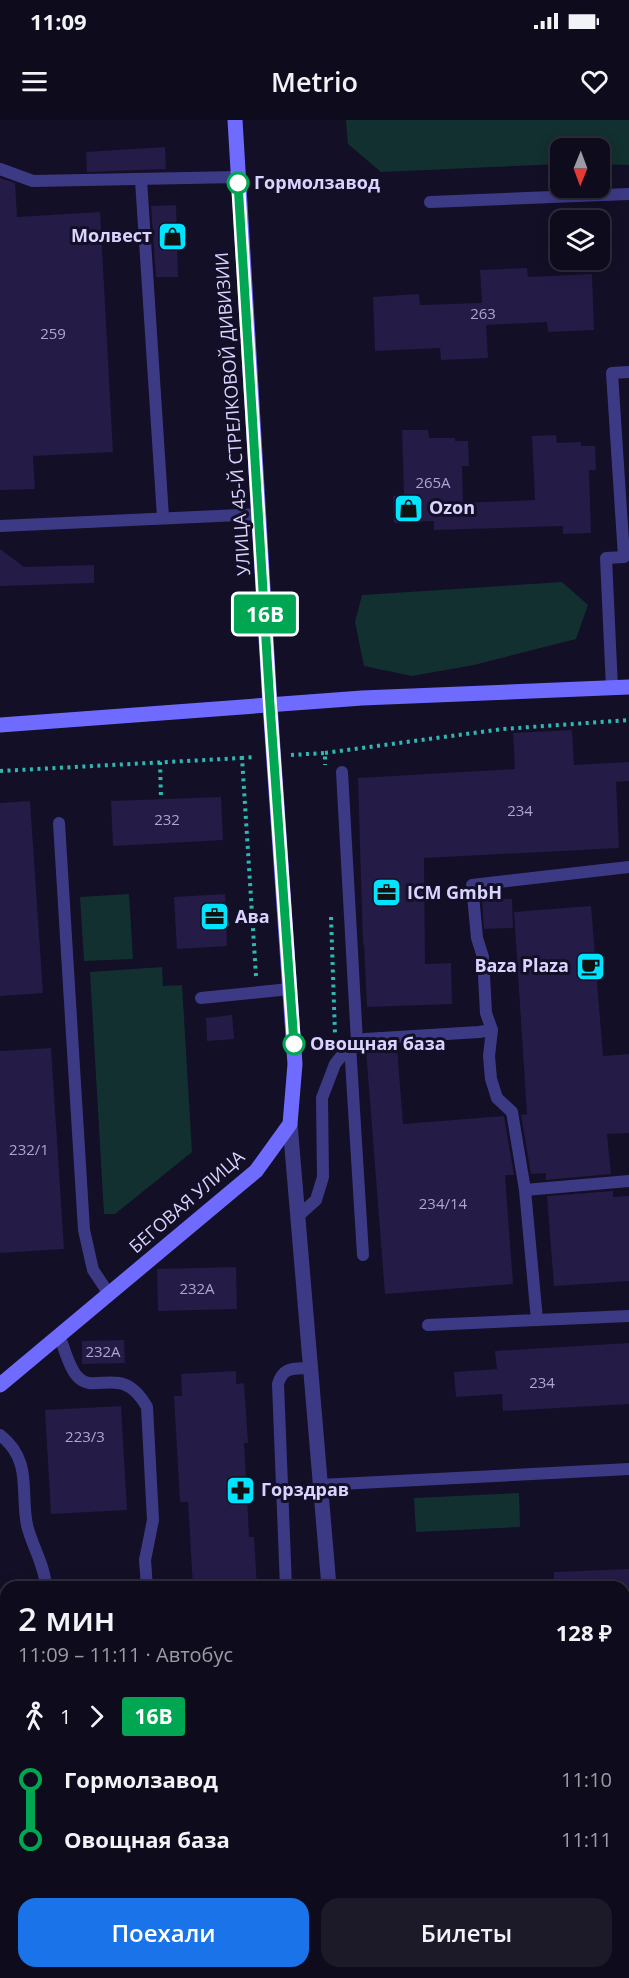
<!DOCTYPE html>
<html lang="ru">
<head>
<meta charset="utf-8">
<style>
  body { margin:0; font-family:"Open Sans",sans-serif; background:#1c1929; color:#f1f3f6; height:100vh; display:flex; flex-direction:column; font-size:22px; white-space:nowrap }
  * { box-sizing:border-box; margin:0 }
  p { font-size:20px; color:#9b9ba3 }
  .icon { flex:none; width:33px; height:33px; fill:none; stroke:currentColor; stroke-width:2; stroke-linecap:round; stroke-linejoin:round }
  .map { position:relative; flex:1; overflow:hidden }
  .sheet { position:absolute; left:0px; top:1461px; width:630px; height:398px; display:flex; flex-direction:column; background:#0e0b1c; border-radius:18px 18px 0 0; box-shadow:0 3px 15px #0003,0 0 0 2px #2e2b3b }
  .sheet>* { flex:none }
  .badge { padding:0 12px; border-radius:4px; font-size:21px; line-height:39px }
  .needle { width:39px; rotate:181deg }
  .buttons { position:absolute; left:550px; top:18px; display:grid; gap:12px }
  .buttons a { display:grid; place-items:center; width:60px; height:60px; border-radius:12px; background:#0e0b1c; box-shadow:0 3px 15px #0003,0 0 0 2px #2e2b3b; font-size:30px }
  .map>.badge { position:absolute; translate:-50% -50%; box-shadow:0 0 0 3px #fff }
  .legs { display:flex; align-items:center; gap:9px; height:66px; padding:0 18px; font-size:20px }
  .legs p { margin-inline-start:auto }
  .headline { display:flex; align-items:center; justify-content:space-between; height:102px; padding:0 18px }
  h1 { font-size:33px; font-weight:600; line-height:45px }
  .cta { display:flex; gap:12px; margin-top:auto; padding:12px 18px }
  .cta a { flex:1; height:69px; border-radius:18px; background:#1a73e8; color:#fff; font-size:24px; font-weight:600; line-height:69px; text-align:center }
  .cta a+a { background:#1c1929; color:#f1f3f6 }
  ul { padding:0 18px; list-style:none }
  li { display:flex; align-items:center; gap:21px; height:60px; font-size:22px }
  li i { display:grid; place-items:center; width:9px; height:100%; margin:0 8px; background:currentColor }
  li i::after { content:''; width:15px; height:15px; margin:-8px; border:4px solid; border-radius:50%; background:#0e0b1c }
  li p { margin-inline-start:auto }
  li:first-child i { background:linear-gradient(#0000 50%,currentColor 0) }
  li:last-child i { background:linear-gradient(currentColor 50%,#0000 0) }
  .status { display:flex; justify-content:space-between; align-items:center; height:42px; padding:0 30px; background:#0e0b1c; direction:ltr }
  .status svg { height:16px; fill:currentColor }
  header { display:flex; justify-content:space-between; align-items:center; height:78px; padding:0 18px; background:#0e0b1c; font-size:27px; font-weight:600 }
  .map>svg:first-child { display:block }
  .green { fill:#12302f }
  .building { fill:#241b47 }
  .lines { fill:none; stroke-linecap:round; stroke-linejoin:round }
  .path { stroke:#2fb8b0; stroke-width:4; stroke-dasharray:3 4.5; stroke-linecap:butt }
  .lane { stroke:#3d3a85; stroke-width:12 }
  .street { stroke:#3d3a85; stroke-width:15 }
  .secondary { stroke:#6f6bff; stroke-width:15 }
  .line-1-casing { stroke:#fff; stroke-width:14 }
  .line-1 { stroke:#00a651; stroke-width:9 }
  .stop-1-dot { fill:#fff; stroke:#00a651; stroke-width:3 }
  .labels { text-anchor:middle; stroke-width:6; stroke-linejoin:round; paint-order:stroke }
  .number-label { font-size:15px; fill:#aca6d1 }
  .stop-label { font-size:18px; font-weight:bold; fill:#d9d4ff; stroke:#130f26; text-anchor:start }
  .poi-label { font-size:18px; font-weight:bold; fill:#d9d4ff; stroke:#130f26; text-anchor:start }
  .street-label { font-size:18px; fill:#d9d4ff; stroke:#130f26 }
</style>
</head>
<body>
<div class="status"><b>11:09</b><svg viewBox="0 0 49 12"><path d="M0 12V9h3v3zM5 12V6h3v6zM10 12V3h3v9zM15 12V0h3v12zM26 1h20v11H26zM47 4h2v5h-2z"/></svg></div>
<header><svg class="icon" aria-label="menu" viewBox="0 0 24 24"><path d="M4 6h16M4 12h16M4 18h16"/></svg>Metrio<svg class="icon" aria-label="heart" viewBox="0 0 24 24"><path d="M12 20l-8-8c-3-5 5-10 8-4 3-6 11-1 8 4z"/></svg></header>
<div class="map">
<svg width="629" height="1858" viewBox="0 0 629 1858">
  <rect width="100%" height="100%" fill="#130f26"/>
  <g class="green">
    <polygon points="346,0 629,0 629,45 600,44 600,28 561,28 561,44 381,52 348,24"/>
    <polygon points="562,462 588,485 576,519 474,545 412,556 364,546 355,502 362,475"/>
    <polygon points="129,774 133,839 84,841 80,777"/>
    <polygon points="162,847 163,866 182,865 192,1032 115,1094 104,1094 90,852"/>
    <polygon points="519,1373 520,1407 416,1412 414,1378"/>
  </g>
  <g class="building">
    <polygon points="165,27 166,49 87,52 86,32"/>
    <polygon points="0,58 15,63 17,97 100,92 113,332 33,336 35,369 0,370"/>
    <polygon points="176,85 178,157 156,157 151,86"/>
    <polygon points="527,148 528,157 592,154 594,210 548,212 547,202 486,205 488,238 441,240 440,228 375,231 373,177 419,174 420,185 482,183 480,150"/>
    <polygon points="402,310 428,310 429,318 455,318 455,321 468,321 469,346 462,346 463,383 535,380 532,316 556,315 557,323 581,322 581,326 595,326 596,350 589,350 591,413 563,414 563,406 434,410 434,401 394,403 393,376 404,375"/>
    <polygon points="0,429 24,447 94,445 94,463 0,466"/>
    <polygon points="572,610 574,645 629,642 629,661 616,662 619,728 424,738 425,844 451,843 452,884 367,887 364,824 363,825 358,658 515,649 513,613"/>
    <polygon points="221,677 223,720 113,726 111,681"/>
    <polygon points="30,681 43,873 0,876 0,683"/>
    <polygon points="225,774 227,826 177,829 174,777"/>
    <polygon points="482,779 512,779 513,808 484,809"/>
    <polygon points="591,786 603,936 629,934 629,1013 607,1014 611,1054 546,1060 546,1053 531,1054 521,995 527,994 514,792"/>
    <polygon points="232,895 234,919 207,921 206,898"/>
    <polygon points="51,928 64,1129 0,1133 0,931"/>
    <polygon points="397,928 403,1004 504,996 514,1055 505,1055 513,1164 385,1174 366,930"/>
    <polygon points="613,1071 613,1077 629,1076 629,1161 554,1166 547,1076"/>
    <polygon points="236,1147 237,1189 158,1191 157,1149"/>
    <polygon points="124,1220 125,1243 82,1244 82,1221"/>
    <polygon points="629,1223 629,1284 503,1291 502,1274 456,1277 454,1252 497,1249 495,1231"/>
    <polygon points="236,1251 236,1264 244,1263 248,1323 244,1323 248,1396 249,1417 254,1417 257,1467 193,1467 188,1382 180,1382 174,1276 182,1276 181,1254"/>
    <polygon points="121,1286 127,1390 51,1394 45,1290"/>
    <polygon points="629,1449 629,1467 554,1467 554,1452"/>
  </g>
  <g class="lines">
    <g class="path">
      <polyline points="325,633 503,609 629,600"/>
      <polyline points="291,635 325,633 325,645"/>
      <polyline points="160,642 161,679"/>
      <polyline points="0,651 242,638"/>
      <polyline points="331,797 335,914"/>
      <polyline points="226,804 252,800"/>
      <polyline points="256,856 242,638 256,637"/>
      <polyline points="324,1852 324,1858"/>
    </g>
    <g class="lane">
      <polyline points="0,49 33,61 238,57"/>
      <polyline points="141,60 163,397"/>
      <polyline points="430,82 629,74"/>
      <polyline points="0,406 259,394"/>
      <polyline points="612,568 606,438 624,437 612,253 629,252"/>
      <polyline points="342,652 357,922"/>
      <polyline points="59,703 84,1110 93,1150 109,1174"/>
      <polyline points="201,878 290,869"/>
      <polyline points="350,925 363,1135"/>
      <polyline points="525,1070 629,1061"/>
      <polyline points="298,1096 316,1080 323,1057 322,978 335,944 350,925 365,919 479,912 492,910"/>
      <polyline points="537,1200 629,1196"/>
      <polyline points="428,1205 537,1200 525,1070 512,992 497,978 491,959 489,936 492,910 486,893 483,837 477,818 472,765 629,747"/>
      <path d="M59 1215C64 1227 68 1245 76 1255 94 1278 121 1241 147 1287L153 1400 145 1440 147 1467"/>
      <path d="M0 1315C33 1341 20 1371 27 1405 32 1426 45 1446 46 1467"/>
      <polyline points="320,1365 629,1349"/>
      <path d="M286 1467 278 1264C283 1246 294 1249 310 1248"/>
      <polyline points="624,1555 629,1554"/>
      <polyline points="0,1622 6,1621"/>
      <polyline points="624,1698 629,1698"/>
      <polyline points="79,1852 80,1858"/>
      <polyline points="183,1852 183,1858"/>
      <polyline points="302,1852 302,1858"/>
      <polyline points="566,1852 566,1855 629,1855"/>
    </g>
    <g class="street">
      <polyline points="290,1004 329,1467"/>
      <polyline points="372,1852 372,1858"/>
    </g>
    <g class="secondary">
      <polyline points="0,605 362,578 629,567"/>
      <polyline points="0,1265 256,1051 290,1004 295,944 294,930 270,585 235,0"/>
    </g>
  </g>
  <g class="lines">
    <defs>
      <polyline id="line-1" points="238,63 270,585 294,924"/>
    </defs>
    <use href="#line-1" class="line-1-casing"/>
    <use href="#line-1" class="line-1"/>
  </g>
  <defs>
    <symbol id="shop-square" viewBox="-11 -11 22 22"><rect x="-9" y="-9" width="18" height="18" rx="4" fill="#00e5ff" stroke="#130f26"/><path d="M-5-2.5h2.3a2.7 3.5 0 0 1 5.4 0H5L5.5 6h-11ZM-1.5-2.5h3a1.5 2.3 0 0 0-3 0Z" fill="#111"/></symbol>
    <symbol id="office-square" viewBox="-11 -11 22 22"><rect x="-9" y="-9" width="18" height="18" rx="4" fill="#00e5ff" stroke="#130f26"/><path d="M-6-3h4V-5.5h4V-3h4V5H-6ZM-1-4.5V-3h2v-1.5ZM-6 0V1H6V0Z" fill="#111"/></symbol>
    <symbol id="cafe-square" viewBox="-11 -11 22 22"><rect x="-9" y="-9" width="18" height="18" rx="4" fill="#00e5ff" stroke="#130f26"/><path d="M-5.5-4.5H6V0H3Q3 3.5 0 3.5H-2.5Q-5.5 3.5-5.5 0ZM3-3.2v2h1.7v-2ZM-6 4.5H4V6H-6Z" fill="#111"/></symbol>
    <symbol id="pharmacy-square" viewBox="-11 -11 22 22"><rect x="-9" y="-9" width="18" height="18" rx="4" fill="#00e5ff" stroke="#130f26"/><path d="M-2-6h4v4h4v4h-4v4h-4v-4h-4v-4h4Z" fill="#111"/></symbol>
  </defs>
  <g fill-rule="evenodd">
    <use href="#shop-square" x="156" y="100" width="33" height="33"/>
    <use href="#shop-square" x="392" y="372" width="33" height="33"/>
    <use href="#office-square" x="370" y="756" width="33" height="33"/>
    <use href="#office-square" x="198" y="780" width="33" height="33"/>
    <use href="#cafe-square" x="574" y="830" width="33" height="33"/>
    <use href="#pharmacy-square" x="224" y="1354" width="33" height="33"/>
  </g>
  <g class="stop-1-dot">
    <circle cx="238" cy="63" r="10"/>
    <circle cx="294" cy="924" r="10"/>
  </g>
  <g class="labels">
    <g class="number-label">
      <text x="483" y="199">263</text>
      <text x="53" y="219">259</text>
      <text x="433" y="368">265А</text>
      <text x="520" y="696">234</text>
      <text x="167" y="705">232</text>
      <text x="29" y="1035">232/1</text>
      <text x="443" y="1089">234/14</text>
      <text x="197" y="1174">232А</text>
      <text x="103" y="1237">232А</text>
      <text x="542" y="1268">234</text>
      <text x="85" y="1322">223/3</text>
    </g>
    <g class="stop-label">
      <text x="254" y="69">Гормолзавод</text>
      <text x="310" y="930">Овощная база</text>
    </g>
    <g class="poi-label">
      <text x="152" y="122" text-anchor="end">Молвест</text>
      <text x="429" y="394">Ozon</text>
      <text x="407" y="779">ICM GmbH</text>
      <text x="235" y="803">Ава</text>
      <text x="569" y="852" text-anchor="end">Baza Plaza</text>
      <text x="261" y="1376">Горздрав</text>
    </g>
    <g class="street-label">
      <text transform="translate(233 294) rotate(-94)" y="6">УЛИЦА 45-Й СТРЕЛКОВОЙ ДИВИЗИИ</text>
      <text transform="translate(187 1082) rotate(-41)" y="6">БЕГОВАЯ УЛИЦА</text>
    </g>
  </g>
</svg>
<div class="buttons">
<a><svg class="needle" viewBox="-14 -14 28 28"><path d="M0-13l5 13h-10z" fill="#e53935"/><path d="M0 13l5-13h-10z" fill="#9b9ba3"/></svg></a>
<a><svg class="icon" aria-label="layers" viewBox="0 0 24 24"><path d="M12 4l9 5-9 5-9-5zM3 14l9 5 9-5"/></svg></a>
</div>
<b class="badge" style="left:265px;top:494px;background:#00a651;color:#fff">16В</b>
<section class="sheet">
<div class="headline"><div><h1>2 мин</h1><p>11:09 – 11:11 · Автобус</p></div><b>128 ₽</b></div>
<div class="legs"><svg class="icon" aria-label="walk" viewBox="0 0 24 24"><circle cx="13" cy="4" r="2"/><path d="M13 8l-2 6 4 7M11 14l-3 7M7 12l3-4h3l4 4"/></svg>1<svg class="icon" aria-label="forward" viewBox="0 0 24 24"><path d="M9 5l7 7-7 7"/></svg><b class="badge" style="background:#00a651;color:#fff">16В</b></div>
<ul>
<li><i style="color:#00a651"></i><b>Гормолзавод</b><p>11:10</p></li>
<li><i style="color:#00a651"></i><b>Овощная база</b><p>11:11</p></li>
</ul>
<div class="cta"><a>Поехали</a><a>Билеты</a></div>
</section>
</div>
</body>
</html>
